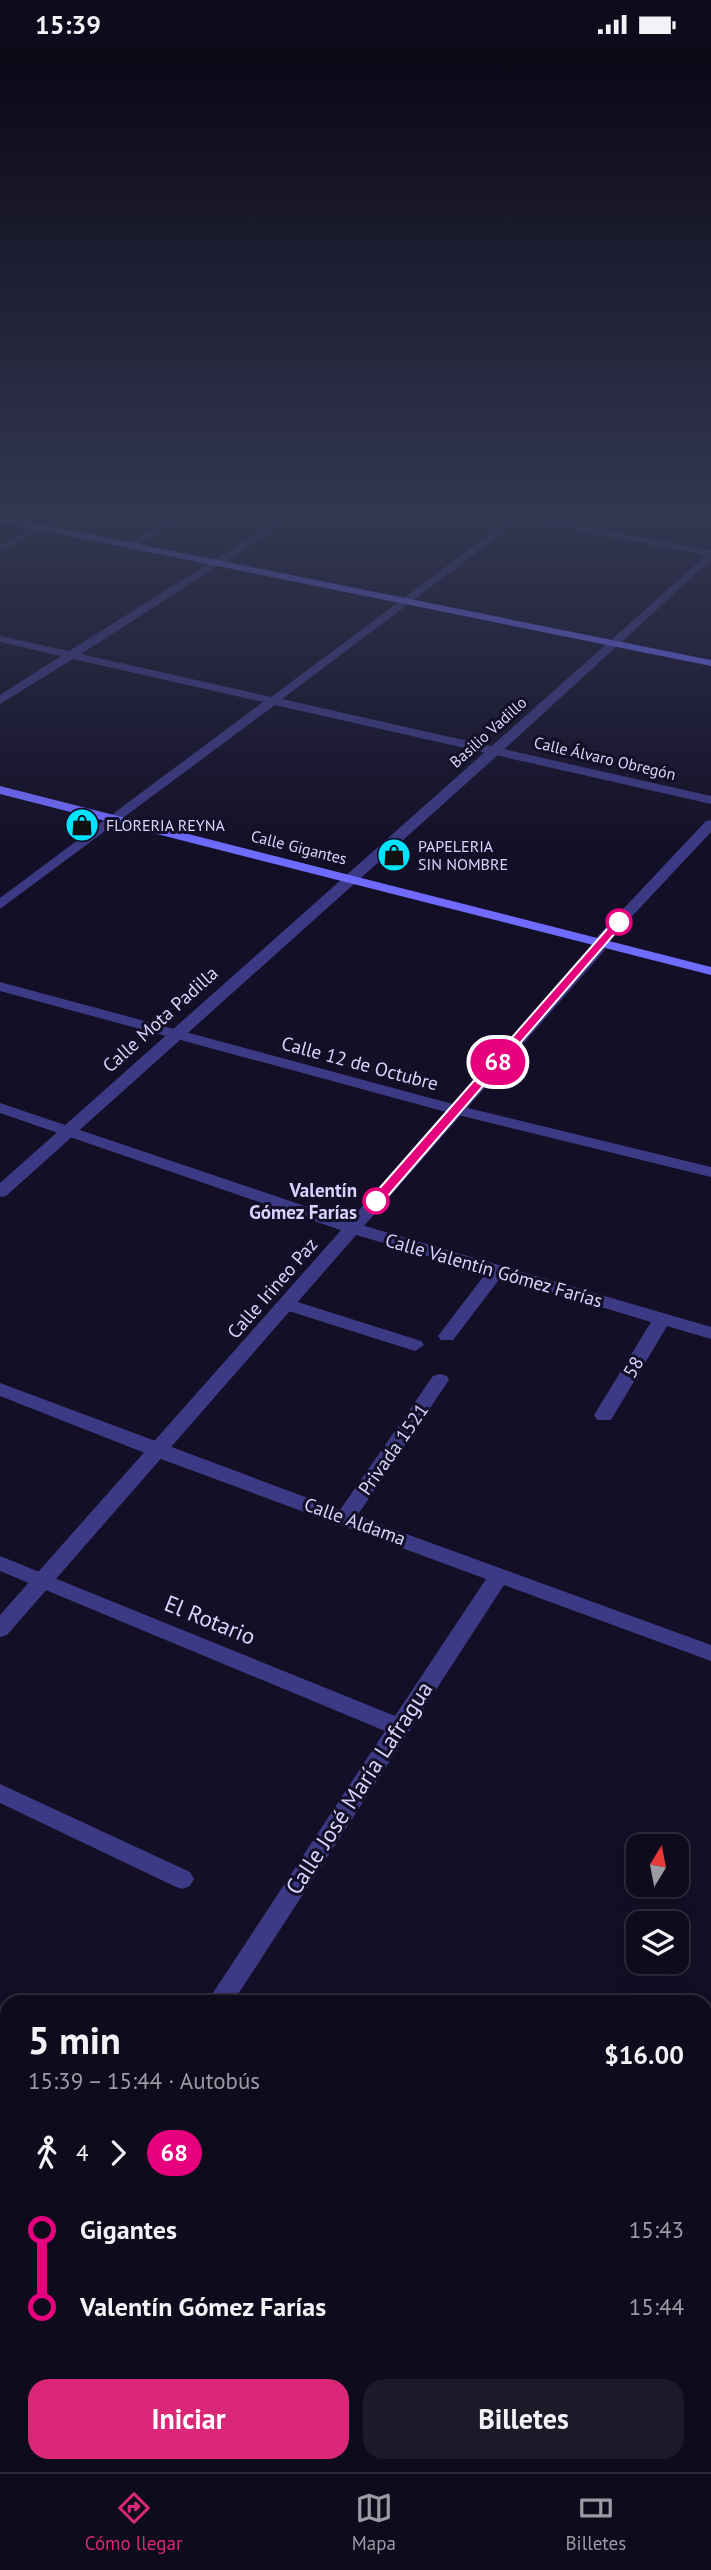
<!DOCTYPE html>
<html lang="es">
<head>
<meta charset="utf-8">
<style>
  body { margin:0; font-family:"PT Sans",sans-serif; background:#1c1929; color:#f1f3f6; height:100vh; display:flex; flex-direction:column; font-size:26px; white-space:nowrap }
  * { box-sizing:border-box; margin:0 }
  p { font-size:23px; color:#9b9ba3 }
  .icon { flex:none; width:38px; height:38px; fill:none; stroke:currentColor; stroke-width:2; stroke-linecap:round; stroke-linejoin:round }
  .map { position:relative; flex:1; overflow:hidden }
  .sheet { position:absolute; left:0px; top:1946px; width:712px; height:478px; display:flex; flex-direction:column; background:#0e0b1c; border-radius:21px 21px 0 0; box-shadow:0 4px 18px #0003,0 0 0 2px #2e2b3b }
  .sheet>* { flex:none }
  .badge { padding:0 14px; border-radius:23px; font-size:24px; line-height:46px }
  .needle { width:46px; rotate:10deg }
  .fabs { position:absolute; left:626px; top:1785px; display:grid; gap:14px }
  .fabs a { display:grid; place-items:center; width:63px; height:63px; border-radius:14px; background:#0e0b1c; box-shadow:0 4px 18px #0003,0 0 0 2px #2e2b3b; font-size:35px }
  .map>.badge { position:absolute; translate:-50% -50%; box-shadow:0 0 0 4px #fff }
  .legs { display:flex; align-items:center; gap:10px; height:77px; padding:0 28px; font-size:23px }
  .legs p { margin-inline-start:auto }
  .head { display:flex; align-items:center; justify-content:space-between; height:119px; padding:0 28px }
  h1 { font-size:38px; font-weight:800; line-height:52px }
  .button { display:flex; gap:14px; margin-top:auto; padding:14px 28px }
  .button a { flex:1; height:80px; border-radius:21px; background:#db2777; color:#fff; font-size:28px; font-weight:800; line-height:80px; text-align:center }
  .button a+a { background:#1c1929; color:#f1f3f6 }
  ul { padding:0 28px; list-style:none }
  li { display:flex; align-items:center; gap:24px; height:77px; font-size:26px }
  li i { display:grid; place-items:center; width:10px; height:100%; margin:0 9px; background:currentColor }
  li i::after { content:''; width:18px; height:18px; margin:-9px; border:5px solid; border-radius:50%; background:#0e0b1c }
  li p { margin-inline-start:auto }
  li:first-child i { background:linear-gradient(#0000 50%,currentColor 0) }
  li:last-child i { background:linear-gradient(currentColor 50%,#0000 0) }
  .status { display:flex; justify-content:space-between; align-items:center; height:49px; padding:0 35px; background:#0e0b1c; direction:ltr }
  .status svg { height:19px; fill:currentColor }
  .menu { display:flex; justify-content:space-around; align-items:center; height:98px; border-top:2px solid #2e2b3b; background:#0e0b1c; font-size:19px; color:#9b9ba3 }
  .menu a { display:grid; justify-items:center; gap:4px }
  .menu .on { color:#db2777 }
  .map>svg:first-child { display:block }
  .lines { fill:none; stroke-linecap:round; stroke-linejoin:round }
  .service { stroke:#3d3a85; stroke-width:16 }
  .minor { fill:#3d3a85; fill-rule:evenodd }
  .tertiary { fill:#3d3a85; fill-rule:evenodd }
  .secondary { fill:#6f6bff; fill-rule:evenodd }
  .line-1 { fill:#e6007e; stroke:#fff; stroke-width:2 }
  .stop-1-dot { fill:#fff; stroke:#e6007e; stroke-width:3.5 }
  .labels { text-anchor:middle; stroke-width:6; stroke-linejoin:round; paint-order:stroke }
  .far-street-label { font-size:16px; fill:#d9d4ff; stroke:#130f26 }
  .far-poi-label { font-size:16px; fill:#d9d4ff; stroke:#130f26; text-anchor:start }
  .street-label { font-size:19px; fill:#d9d4ff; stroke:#130f26 }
  .stop-label { font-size:19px; font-weight:bold; fill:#d9d4ff; stroke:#130f26; text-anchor:end }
  .near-street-label { font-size:23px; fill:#d9d4ff; stroke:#130f26 }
</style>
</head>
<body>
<div class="status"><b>15:39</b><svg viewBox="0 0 49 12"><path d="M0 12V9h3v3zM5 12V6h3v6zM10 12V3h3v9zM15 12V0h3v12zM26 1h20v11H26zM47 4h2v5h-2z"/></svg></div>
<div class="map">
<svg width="711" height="2423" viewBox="0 0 711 2423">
  <rect width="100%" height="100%" fill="#130f26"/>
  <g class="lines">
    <polyline class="service" points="705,2208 711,2211"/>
    <g class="minor">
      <polygon points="59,463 71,463 0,503 0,496"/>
      <polygon points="181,463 190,465 135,498 126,496"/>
      <polygon points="290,463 302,463 81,605 271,648 510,470 486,463 530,463 527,467 711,501 711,507 520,471 282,650 711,747 711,755 275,656 0,860 0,849 263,653 73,610 0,655 0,646 61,607 0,593 0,587 69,602"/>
      <polygon points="0,933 460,1057 711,1118 711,1128 450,1064 0,942"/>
      <polygon points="0,1054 358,1175 711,1278 711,1290 667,1277 611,1371 597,1371 594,1366 651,1273 501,1228 453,1291 441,1291 438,1287 441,1283 486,1224 346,1183 0,1064"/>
      <polygon points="285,1249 421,1292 424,1296 415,1302 279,1259 276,1255"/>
      <polygon points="440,1325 447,1327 449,1331 357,1467 711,1596 711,1612 504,1536 233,1953 207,1953 385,1682 0,1522 0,1507 395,1667 486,1530 150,1406 0,1347 0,1334 340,1461 433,1327"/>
      <polygon points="0,1735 190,1823 194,1830 190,1837 182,1840 174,1837 0,1754"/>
      <polygon points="711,2145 711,2181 705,2184 705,2148"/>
      <polygon points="7,2261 7,2297 0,2300 0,2264"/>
      <polygon points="0,2335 7,2338 7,2367 0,2365"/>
      <polygon points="97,2417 134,2417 137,2423 100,2423"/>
      <polygon points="586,2417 616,2417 614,2423 584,2423"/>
    </g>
    <g class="tertiary">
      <polygon points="711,502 711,511 499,705 6,1147 0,1148 0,1134"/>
      <polygon points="711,771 711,783 607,894 604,902 7,1586 0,1588 0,1566 592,898 595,890 706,772"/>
    </g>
    <g class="secondary">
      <polygon points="0,467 711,611 711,617 0,473"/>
      <polygon points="0,737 711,918 711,926 0,745"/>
    </g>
  </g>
  <linearGradient id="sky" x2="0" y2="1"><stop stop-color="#0a0815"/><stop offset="0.58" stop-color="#333752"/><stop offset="1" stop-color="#333752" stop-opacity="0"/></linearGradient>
  <rect width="711" height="802" fill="url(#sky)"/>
  <polygon class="line-1" points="619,870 624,873 623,875 381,1155 371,1155 371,1149 615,871"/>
  <defs>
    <symbol id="shop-disc" viewBox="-11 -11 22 22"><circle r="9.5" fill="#00e5ff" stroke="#130f26"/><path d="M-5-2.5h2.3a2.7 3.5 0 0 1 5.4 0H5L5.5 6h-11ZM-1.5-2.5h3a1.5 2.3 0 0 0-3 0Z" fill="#111"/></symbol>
  </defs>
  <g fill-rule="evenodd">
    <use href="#shop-disc" x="63" y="757" width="38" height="38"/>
    <use href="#shop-disc" x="375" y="787" width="38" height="38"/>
  </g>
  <g class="stop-1-dot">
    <circle cx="619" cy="873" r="12"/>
    <circle cx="376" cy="1152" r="12"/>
  </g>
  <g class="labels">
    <g class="far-street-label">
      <text transform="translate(488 683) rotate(-42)" y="6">Basilio Vadillo</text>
      <text transform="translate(605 709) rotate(13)" y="6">Calle Álvaro Obregón</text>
      <text transform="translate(299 798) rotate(14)" y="6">Calle Gigantes</text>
    </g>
    <g class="far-poi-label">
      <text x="106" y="782">FLORERIA REYNA</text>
      <text x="418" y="803">PAPELERIA<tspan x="418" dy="18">SIN NOMBRE</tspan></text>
    </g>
    <g class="street-label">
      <text transform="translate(160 970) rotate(-42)" y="7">Calle Mota Padilla</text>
      <text transform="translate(360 1014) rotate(15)" y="7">Calle 12 de Octubre</text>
      <text transform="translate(494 1221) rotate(16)" y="7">Calle Valentín Gómez Farías</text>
      <text transform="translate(272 1239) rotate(-49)" y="7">Calle Irineo Paz</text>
      <text transform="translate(633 1318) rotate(-59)" y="7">58</text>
      <text transform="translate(393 1400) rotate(-55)" y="7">Privada 1521</text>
      <text transform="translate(355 1472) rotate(20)" y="7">Calle Aldama</text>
    </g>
    <g class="stop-label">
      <text x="357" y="1148">Valentín<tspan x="357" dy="22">Gómez Farías</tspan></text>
    </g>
    <g class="near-street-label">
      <text transform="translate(210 1571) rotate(22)" y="8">El Rotario</text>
      <text transform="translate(359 1739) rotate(-57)" y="8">Calle José María Lafragua</text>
    </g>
  </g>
</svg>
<div class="fabs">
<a><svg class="needle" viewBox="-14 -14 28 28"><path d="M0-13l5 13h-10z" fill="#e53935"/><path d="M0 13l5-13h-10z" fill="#9b9ba3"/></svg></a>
<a><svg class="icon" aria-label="layers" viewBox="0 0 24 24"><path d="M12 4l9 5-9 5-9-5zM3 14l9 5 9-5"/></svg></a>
</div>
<b class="badge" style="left:498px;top:1013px;background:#e6007e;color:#fff">68</b>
<section class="sheet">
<div class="head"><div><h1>5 min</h1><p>15:39 – 15:44 · Autobús</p></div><b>$16.00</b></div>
<div class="legs"><svg class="icon" aria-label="walk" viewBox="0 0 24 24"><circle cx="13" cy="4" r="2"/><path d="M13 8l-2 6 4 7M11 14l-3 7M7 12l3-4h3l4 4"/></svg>4<svg class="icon" aria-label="forward" viewBox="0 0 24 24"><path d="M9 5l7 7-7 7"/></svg><b class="badge" style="background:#e6007e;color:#fff">68</b></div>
<ul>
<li><i style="color:#e6007e"></i><b>Gigantes</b><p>15:43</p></li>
<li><i style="color:#e6007e"></i><b>Valentín Gómez Farías</b><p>15:44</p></li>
</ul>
<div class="button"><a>Iniciar</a><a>Billetes</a></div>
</section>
</div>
<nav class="menu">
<a class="on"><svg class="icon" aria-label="directions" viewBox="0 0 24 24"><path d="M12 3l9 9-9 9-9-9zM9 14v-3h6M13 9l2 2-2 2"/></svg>Cómo llegar</a>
<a><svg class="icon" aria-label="map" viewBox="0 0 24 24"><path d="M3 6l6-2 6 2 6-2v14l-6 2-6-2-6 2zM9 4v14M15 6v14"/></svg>Mapa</a>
<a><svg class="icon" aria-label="tickets" viewBox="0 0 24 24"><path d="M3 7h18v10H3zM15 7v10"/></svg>Billetes</a>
</nav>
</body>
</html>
